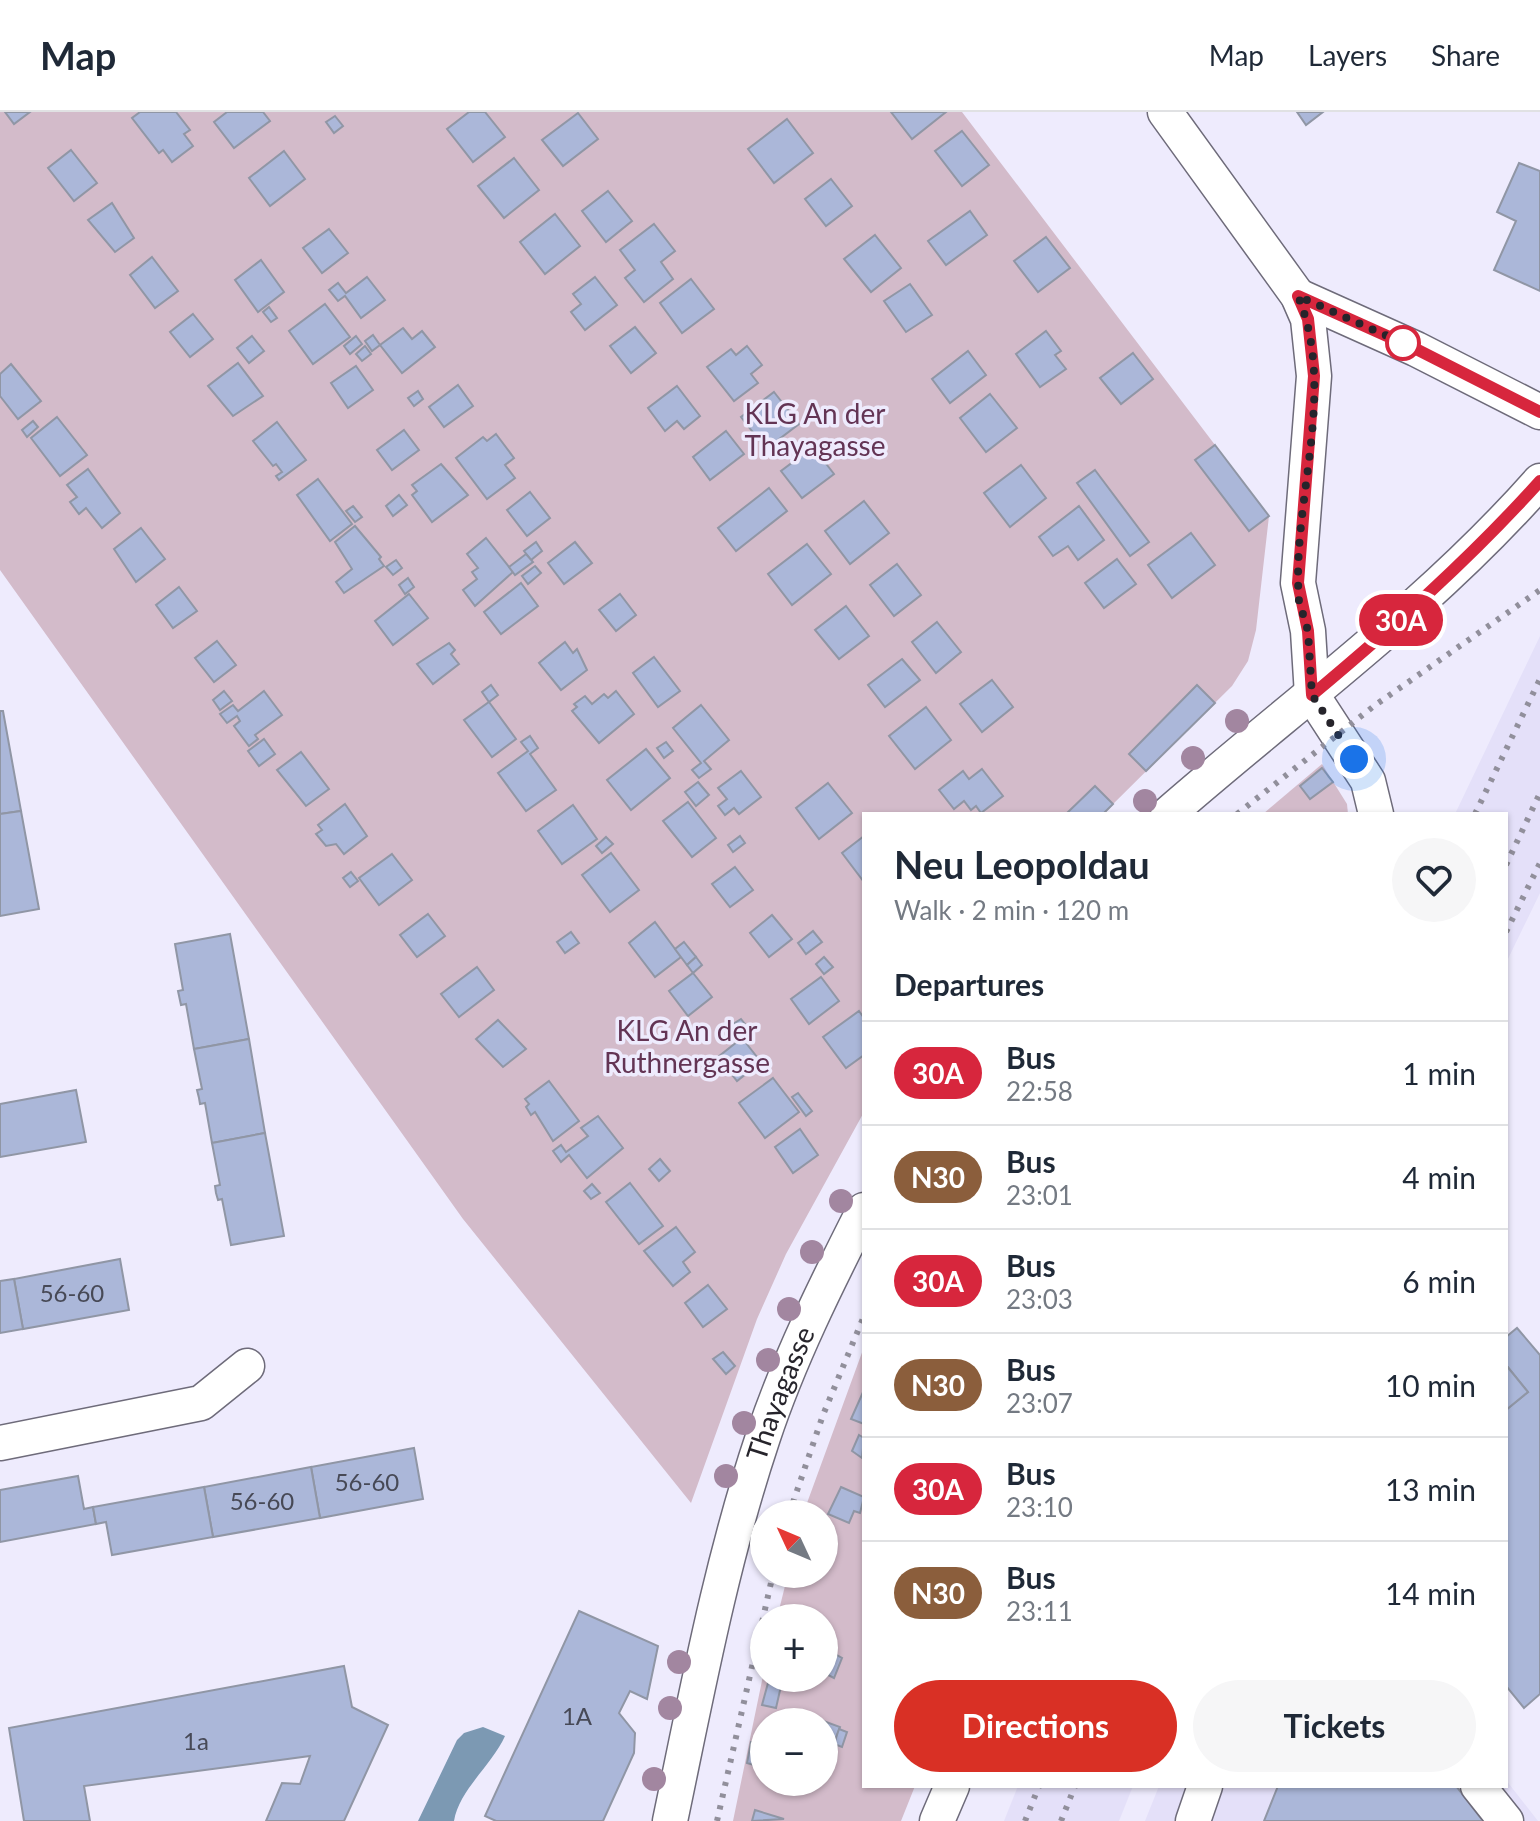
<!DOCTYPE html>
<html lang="en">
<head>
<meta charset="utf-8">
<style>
  body { margin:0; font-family:Lato,sans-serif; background:#f6f6f7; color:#1f2937; height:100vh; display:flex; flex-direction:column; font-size:30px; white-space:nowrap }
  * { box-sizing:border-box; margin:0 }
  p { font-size:26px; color:#747a83 }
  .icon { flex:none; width:44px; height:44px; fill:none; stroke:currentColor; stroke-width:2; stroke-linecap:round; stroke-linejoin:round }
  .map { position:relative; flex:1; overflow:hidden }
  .side { position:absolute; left:862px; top:700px; width:646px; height:976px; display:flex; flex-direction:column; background:#fff; border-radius:0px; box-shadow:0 2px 6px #0004 }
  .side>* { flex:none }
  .badge { padding:0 16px; border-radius:26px; font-size:28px; line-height:52px }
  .needle { width:52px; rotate:314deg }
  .fabs { position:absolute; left:750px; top:1388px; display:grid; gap:16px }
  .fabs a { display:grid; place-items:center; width:88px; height:88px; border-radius:50%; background:#fff; box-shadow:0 2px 6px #0004; font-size:40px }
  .you { position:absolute; width:40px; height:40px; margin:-20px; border:6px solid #fff; border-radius:50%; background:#1a73e8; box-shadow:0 0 0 12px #1a73e833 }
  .map>.badge { position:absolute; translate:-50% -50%; box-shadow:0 0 0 4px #fff }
  h2 { padding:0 32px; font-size:30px; line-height:72px }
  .round { display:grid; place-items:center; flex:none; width:84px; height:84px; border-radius:42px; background:#f6f6f7 }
  .overview { display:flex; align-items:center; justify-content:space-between; height:136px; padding:0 32px }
  h1 { font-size:38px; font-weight:700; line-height:60px }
  .button { display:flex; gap:16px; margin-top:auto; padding:16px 32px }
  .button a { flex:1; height:92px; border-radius:48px; background:#d93025; color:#fff; font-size:32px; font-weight:700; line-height:92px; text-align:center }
  .button a+a { background:#f6f6f7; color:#1f2937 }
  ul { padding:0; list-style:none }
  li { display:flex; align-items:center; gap:24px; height:104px; padding:0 32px; border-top:2px solid #e0e1e3 }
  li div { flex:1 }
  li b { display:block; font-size:30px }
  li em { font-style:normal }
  li .badge { min-width:88px; font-weight:700; text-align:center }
  header { display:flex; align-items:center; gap:48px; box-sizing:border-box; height:112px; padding:0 40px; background:#fff; border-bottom:2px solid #e0e1e3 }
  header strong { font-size:38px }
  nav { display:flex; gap:44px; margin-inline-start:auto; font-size:28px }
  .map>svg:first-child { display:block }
  .built { fill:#e4e0f9 }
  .green { fill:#d3bbca; fill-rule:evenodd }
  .water { fill:#7c99b3 }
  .building { fill:#abb7d9; stroke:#9096a5; stroke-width:2 }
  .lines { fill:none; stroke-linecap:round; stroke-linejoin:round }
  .minor-casing { stroke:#6e6b7a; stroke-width:37 }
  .minor { stroke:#fff; stroke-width:34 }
  .rail { stroke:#918f9b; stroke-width:6; stroke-dasharray:4 8; stroke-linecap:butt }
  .tree { fill:#a286a0 }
  .line-casing { stroke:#fff; stroke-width:18 }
  .line { stroke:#d7263d; stroke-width:12 }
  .walk { stroke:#26242b; stroke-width:8; stroke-dasharray:0 14.4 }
  .stop-dot { fill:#fff; stroke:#d7263d; stroke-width:4 }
  .labels { text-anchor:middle; stroke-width:7; stroke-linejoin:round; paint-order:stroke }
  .number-label { font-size:24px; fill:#474956 }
  .park-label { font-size:28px; fill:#633454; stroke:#eeebfd }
  .street-label { font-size:28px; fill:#26242b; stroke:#eeebfd }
</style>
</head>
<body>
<header>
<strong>Map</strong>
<nav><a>Map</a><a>Layers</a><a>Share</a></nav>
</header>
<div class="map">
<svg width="1540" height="1709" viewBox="0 0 1540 1709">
  <rect width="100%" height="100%" fill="#eeebfd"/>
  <g class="built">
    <polygon points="1540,524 1540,781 1506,851 1506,702 1455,702"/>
    <polygon points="1506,1668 1538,1709 1145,1709 1159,1674 1506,1674"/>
    <polygon points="1018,1674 1133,1674 1119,1709 1004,1709"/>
  </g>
  <g class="green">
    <polygon points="0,0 962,0 1269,404 1256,518 1248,549 1232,574 1103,702 864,702 864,1000 786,1142 757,1207 691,1391 463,1107 0,458"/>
    <polygon points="1322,652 1347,692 1348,702 1263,702"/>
    <path d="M864 1235V1674H915L901 1709H733L764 1559V1566H824V1506H777L788 1462H824V1402H803ZM764 1610H824V1670H764Z"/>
  </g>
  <path class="water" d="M483 1615 505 1624C492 1653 459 1678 454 1709H418L457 1628 464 1621Z"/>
  <g class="building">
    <polygon points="5,0 30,0 14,12"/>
    <polygon points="140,0 176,0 190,18 184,22 193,34 172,50 163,38 159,41 132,6"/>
    <polygon points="227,0 263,0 270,9 234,36 214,10"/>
    <polygon points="469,0 485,0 505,25 473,50 447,17"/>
    <polygon points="891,0 946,0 912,27"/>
    <polygon points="1297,0 1323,0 1306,13"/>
    <polygon points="578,1 598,27 563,54 542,28"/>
    <polygon points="335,4 343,14 334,21 326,10"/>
    <polygon points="787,7 813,41 774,71 748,37"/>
    <polygon points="962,19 989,53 962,74 935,39"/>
    <polygon points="71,38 97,71 74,89 48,56"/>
    <polygon points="284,39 305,67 270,94 249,66"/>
    <polygon points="514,46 539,78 504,106 478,74"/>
    <polygon points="1519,51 1540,59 1540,179 1494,158 1516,109 1497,100"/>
    <polygon points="831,67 852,94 826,114 805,87"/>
    <polygon points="608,79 632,109 606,130 582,99"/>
    <polygon points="112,91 134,126 115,140 88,108"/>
    <polygon points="970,99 987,123 946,153 928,129"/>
    <polygon points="555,102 580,134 545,162 520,130"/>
    <polygon points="654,112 675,139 661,150 673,167 644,190 625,166 635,158 620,138"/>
    <polygon points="329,117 348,141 322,161 303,136"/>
    <polygon points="875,123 901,156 871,180 844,147"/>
    <polygon points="1046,125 1070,156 1038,180 1014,149"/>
    <polygon points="152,145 178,179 155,196 130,163"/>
    <polygon points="261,148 284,180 258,200 235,168"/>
    <polygon points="367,165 385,188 361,206 345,184 338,189 329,178 338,171 346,181"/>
    <polygon points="595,165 617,193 585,218 571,200 581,192 573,182"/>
    <polygon points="691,167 714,197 682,221 660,191"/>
    <polygon points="910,172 932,203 906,220 884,189"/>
    <polygon points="325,192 350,225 313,252 289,219"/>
    <polygon points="269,195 277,206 271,210 263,200"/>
    <polygon points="193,202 213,227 190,245 170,220"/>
    <polygon points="635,215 656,241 631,261 610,234"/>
    <polygon points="403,216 412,227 422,219 435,235 402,261 380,233"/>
    <polygon points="1046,219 1061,239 1055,243 1066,257 1040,275 1016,242"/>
    <polygon points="373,223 380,233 372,239 365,229"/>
    <polygon points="252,224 264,239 249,251 237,236"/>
    <polygon points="356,224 362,232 350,242 344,234"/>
    <polygon points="365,234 371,242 362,249 356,242"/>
    <polygon points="747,234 762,253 751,262 758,271 734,289 707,255 731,237 736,243"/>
    <polygon points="968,239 986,263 950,291 932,267"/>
    <polygon points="1133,241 1153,267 1121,292 1100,266"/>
    <polygon points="238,251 263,284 233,304 208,274"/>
    <polygon points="11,252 41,289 18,307 0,284 0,262"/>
    <polygon points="356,254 373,278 348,296 331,271"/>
    <polygon points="458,273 473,294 444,315 429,295"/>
    <polygon points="677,274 700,304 684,317 677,309 665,319 648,296"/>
    <polygon points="418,279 423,287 414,294 408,286"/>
    <polygon points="774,280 799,312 766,337 741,305"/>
    <polygon points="990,282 1017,316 986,340 960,306"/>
    <polygon points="57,305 87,343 60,364 31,326"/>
    <polygon points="33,309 38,315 27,325 22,318"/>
    <polygon points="277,310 306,348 279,368 276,364 282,360 276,352 273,354 253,329"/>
    <polygon points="404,318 419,338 392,358 377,338"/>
    <polygon points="726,319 744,342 710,368 693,345"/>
    <polygon points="496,322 514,346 505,353 515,366 487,387 456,346 483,325 487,329"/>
    <polygon points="1215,333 1269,404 1249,419 1195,348"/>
    <polygon points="813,335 834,362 802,386 781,359"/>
    <polygon points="441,352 468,383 432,410 412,383 417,379 412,373"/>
    <polygon points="1021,353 1046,386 1010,415 984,381"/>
    <polygon points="88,357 120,401 102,416 86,396 79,402 70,390 77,385 67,373"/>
    <polygon points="1095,358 1149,430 1130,444 1077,371"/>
    <polygon points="318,367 352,412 330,429 297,383"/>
    <polygon points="769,376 787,399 736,439 718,416"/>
    <polygon points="530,380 550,406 527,424 507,398"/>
    <polygon points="399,383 407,393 393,404 386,394"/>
    <polygon points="864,389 889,421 850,452 825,419"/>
    <polygon points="353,394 362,405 355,410 346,399"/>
    <polygon points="1079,394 1104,428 1078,448 1068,434 1053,444 1039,425"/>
    <polygon points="355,414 381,445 379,447 384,454 344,481 336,470 352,457 335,430"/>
    <polygon points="141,416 165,447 136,470 114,437"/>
    <polygon points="1191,421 1215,453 1172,486 1148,453"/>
    <polygon points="486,426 513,460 475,494 463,478 477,467 472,460 478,456 467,442"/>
    <polygon points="536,430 542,439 531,448 524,439"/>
    <polygon points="575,430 592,451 564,472 548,451"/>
    <polygon points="807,432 831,462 792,493 768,462"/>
    <polygon points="526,442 533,450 515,463 509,455"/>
    <polygon points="1117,447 1136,472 1104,496 1085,471"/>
    <polygon points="396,448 402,456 393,463 386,455"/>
    <polygon points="897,452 921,483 894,504 870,473"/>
    <polygon points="535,454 541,461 528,472 522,464"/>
    <polygon points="408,466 414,475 405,482 399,473"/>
    <polygon points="521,471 538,494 501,522 484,500"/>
    <polygon points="179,475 197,499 173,516 156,493"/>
    <polygon points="409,482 428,506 393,533 375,509"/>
    <polygon points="620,482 636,503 616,519 599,498"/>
    <polygon points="846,494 869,524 839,547 815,518"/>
    <polygon points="937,510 961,540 936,561 912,530"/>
    <polygon points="217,529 236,553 214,570 195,546"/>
    <polygon points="565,530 573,541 577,537 587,558 561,578 539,551"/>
    <polygon points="449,531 455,538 451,542 459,552 433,572 417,552"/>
    <polygon points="654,545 680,579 658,595 633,561"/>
    <polygon points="902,547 920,568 885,595 868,573"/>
    <polygon points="992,568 1013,595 982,620 960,592"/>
    <polygon points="491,573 498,583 489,590 482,580"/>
    <polygon points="1197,573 1215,591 1146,659 1129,642"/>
    <polygon points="224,579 232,589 220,598 213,588"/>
    <polygon points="264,579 282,603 255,623 258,627 249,634 234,614 240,609 237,604 227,611 220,602 233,593 238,599"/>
    <polygon points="616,579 634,602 599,631 572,599 577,595 574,592 585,584 592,592 604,582 608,586"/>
    <polygon points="489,590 516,627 492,645 464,608"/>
    <polygon points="701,593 729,628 704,649 711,657 699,666 692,658 701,651 673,616"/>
    <polygon points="926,595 951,628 915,657 889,624"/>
    <polygon points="0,599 3,599 21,699 0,702"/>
    <polygon points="530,624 538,636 530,642 556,678 526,699 498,661 528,639 521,630"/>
    <polygon points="264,627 275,642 259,654 248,639"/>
    <polygon points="666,630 673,639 664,646 657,636"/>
    <polygon points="646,637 670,666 631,698 607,668"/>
    <polygon points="301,640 329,677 306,694 277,658"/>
    <polygon points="1322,656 1333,670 1310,687 1300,674"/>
    <polygon points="982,657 1003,684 981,701 976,694 971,698 964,689 954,697 939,678 963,659 969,667"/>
    <polygon points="741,659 761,685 739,702 734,696 725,703 718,694 727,687 718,676"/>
    <polygon points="698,670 709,683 696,694 685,680"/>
    <polygon points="828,671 852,701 819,727 796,696"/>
    <polygon points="1095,674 1113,692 1103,702 1066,702"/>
    <polygon points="688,690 716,726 692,745 663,709"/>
    <polygon points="345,692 367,724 344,742 336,732 326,734 316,722 322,718 318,713"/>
    <polygon points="573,693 597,727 562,752 538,719"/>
    <polygon points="21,699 39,797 0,804 0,702"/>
    <polygon points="740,724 745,731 733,740 728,733"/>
    <polygon points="864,724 864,770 842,741"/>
    <polygon points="606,725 613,732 602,741 596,734"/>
    <polygon points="611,741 639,778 610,800 582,763"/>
    <polygon points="392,742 412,768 379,793 359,766"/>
    <polygon points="735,755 753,778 730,795 712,772"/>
    <polygon points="351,760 358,769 350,775 343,766"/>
    <polygon points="428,802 445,824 417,845 400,823"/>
    <polygon points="772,803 792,827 769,845 750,821"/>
    <polygon points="655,810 681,845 655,865 629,831"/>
    <polygon points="813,819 822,830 806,842 798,831"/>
    <polygon points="571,820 579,831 565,841 557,830"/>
    <polygon points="230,822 249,927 194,937 186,892 181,893 178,879 183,878 175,832"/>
    <polygon points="684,830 696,845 687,853 675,837"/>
    <polygon points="696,845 702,853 693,861 687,853"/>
    <polygon points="824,845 833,855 824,862 816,852"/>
    <polygon points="477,855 494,878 459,905 441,882"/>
    <polygon points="693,861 712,885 688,904 669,879"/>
    <polygon points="821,865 839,889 809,912 791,887"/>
    <polygon points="859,899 864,906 864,943 846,956 823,925"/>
    <polygon points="741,907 749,917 740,922 733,912"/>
    <polygon points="498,908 526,937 503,955 476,927"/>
    <polygon points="742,926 761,950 737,969 718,945"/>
    <polygon points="249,927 265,1021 212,1031 205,991 200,992 199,986 197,978 202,977 194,937"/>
    <polygon points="773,966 799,1000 765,1026 739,991"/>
    <polygon points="549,969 579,1009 553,1029 535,1000 531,1003 526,995 529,992 525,987"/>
    <polygon points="76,978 86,1030 0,1045 0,992"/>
    <polygon points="798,981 812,999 806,1004 792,985"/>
    <polygon points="598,1004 623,1036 587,1066 569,1043 561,1050 553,1039 561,1033 566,1040 588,1024 581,1016"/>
    <polygon points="800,1017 818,1043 793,1061 775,1035"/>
    <polygon points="265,1021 284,1124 231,1133 222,1087 218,1088 216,1081 215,1074 220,1073 212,1031"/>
    <polygon points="660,1047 670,1059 659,1069 649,1057"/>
    <polygon points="630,1071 663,1114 639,1132 606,1090"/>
    <polygon points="592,1072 600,1081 591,1087 584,1079"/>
    <polygon points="676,1115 695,1140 683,1150 690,1160 673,1174 644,1139"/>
    <polygon points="120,1147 129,1198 23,1217 14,1167"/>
    <polygon points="14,1167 23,1217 0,1221 0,1169"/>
    <polygon points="708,1173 727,1197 703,1215 685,1191"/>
    <polygon points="1517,1216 1540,1243 1540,1582 1524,1596 1506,1574 1506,1298 1528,1280 1506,1253 1506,1225"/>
    <polygon points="723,1240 735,1254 726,1262 713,1247"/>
    <polygon points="1506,1253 1528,1280 1506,1298"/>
    <polygon points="864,1278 864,1312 851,1307"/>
    <polygon points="859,1323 864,1326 862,1346 852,1339"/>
    <polygon points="414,1336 423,1387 320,1406 311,1355"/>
    <polygon points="311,1355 320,1406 213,1425 204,1375"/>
    <polygon points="78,1364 84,1397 93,1395 96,1412 0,1430 0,1378"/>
    <polygon points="204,1375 213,1425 112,1443 106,1410 96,1412 93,1395"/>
    <polygon points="841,1375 864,1385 860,1401 854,1399 849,1411 828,1402"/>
    <polygon points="579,1499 658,1534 647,1587 630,1579 619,1601 635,1621 634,1641 603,1709 496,1709 485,1704"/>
    <polygon points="824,1536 842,1546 834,1566 824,1561"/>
    <polygon points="344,1554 352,1595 388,1613 344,1709 266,1709 282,1671 300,1672 310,1644 84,1674 90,1709 24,1709 9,1616"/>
    <polygon points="768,1571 781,1574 776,1596 762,1593"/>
    <polygon points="818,1607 840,1615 829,1646 824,1644 824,1610 817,1610"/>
    <polygon points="839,1617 847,1620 842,1635 834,1632"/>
    <polygon points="751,1630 760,1633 754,1653 747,1651"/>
    <polygon points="1278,1674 1456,1674 1483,1709 1264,1709"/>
    <polygon points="755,1698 784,1707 752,1709"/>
  </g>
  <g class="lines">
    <defs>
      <g id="minor">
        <polyline points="1165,0 1298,184 1308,207 1314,264 1298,471 1308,519 1312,583"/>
        <polyline points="1298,184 1416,237 1540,300"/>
        <polyline points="1312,583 1368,669 1376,702"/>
        <path d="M1168 702C1294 592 1429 495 1540 369"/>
        <polyline points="0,1331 201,1291 247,1254"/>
        <polyline points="1478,1674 1506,1709"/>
        <path id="s1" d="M670 1709C697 1580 721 1450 763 1325 789 1247 827 1171 864 1098"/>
        <polyline points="937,1709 952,1674"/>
        <polyline points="1193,1709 1205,1674"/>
      </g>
    </defs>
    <use href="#minor" class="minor-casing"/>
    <use href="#minor" class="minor"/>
    <g class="rail">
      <polyline points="1237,702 1374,594 1540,478"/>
      <polyline points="1475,702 1540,567"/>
      <polyline points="1506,753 1540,681"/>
      <polyline points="1506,820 1540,751"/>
      <polyline points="789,1402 823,1303 864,1204"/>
      <polyline points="717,1709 773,1462"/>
      <polyline points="1025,1709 1039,1674"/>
      <polyline points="1061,1709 1075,1674"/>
    </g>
  </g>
  <g class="tree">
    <circle cx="1237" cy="609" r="12"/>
    <circle cx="1193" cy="646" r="12"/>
    <circle cx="1145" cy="689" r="12"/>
    <circle cx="841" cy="1089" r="12"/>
    <circle cx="812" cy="1140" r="12"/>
    <circle cx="789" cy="1197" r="12"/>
    <circle cx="768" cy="1248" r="12"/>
    <circle cx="744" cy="1311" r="12"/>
    <circle cx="726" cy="1364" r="12"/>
    <circle cx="679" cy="1550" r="12"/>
    <circle cx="670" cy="1596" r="12"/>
    <circle cx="654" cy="1667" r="12"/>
  </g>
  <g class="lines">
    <defs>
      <path id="line" d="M1540 300 1416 237 1298 184 1308 207 1314 264 1298 471 1308 519 1312 583C1392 516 1470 447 1540 369"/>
    </defs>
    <use href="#line" class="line-casing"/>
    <use href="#line" class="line"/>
    <path class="walk" d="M1354 647 1312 583 1308 519 1299 489C1291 389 1338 281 1298 184L1403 231"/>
  </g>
  <circle class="stop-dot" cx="1403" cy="231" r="16"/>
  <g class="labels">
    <g class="number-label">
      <text x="72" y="1190">56-60</text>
      <text x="367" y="1379">56-60</text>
      <text x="262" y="1398">56-60</text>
      <text x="577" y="1613">1A</text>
      <text x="196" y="1638">1a</text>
    </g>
    <g class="park-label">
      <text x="815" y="312">KLG An der<tspan x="815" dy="32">Thayagasse</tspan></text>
      <text x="687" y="929">KLG An der<tspan x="687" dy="32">Ruthnergasse</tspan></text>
    </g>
    <g class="street-label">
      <text dy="10" stroke="none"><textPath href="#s1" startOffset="442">Thayagasse</textPath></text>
    </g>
  </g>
</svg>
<div class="fabs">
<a><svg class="needle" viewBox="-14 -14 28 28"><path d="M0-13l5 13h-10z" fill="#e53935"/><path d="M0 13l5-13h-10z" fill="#747a83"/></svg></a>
<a>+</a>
<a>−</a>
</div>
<div class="you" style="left:1354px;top:647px"></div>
<b class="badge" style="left:1401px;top:508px;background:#d7263d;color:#fff">30A</b>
<section class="side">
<div class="overview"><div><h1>Neu Leopoldau</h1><p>Walk · 2 min · 120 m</p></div><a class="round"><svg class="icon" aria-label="heart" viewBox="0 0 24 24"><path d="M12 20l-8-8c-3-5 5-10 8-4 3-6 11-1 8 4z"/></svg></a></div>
<h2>Departures</h2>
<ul>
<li><span class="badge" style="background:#d7263d;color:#fff">30A</span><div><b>Bus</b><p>22:58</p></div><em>1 min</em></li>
<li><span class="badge" style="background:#8b5e3c;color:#fff">N30</span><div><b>Bus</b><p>23:01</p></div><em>4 min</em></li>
<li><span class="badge" style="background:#d7263d;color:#fff">30A</span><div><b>Bus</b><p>23:03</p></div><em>6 min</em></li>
<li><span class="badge" style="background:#8b5e3c;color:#fff">N30</span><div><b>Bus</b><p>23:07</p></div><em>10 min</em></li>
<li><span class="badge" style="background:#d7263d;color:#fff">30A</span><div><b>Bus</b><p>23:10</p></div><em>13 min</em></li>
<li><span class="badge" style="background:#8b5e3c;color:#fff">N30</span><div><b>Bus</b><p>23:11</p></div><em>14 min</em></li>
</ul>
<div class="button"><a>Directions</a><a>Tickets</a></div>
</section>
</div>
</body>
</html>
